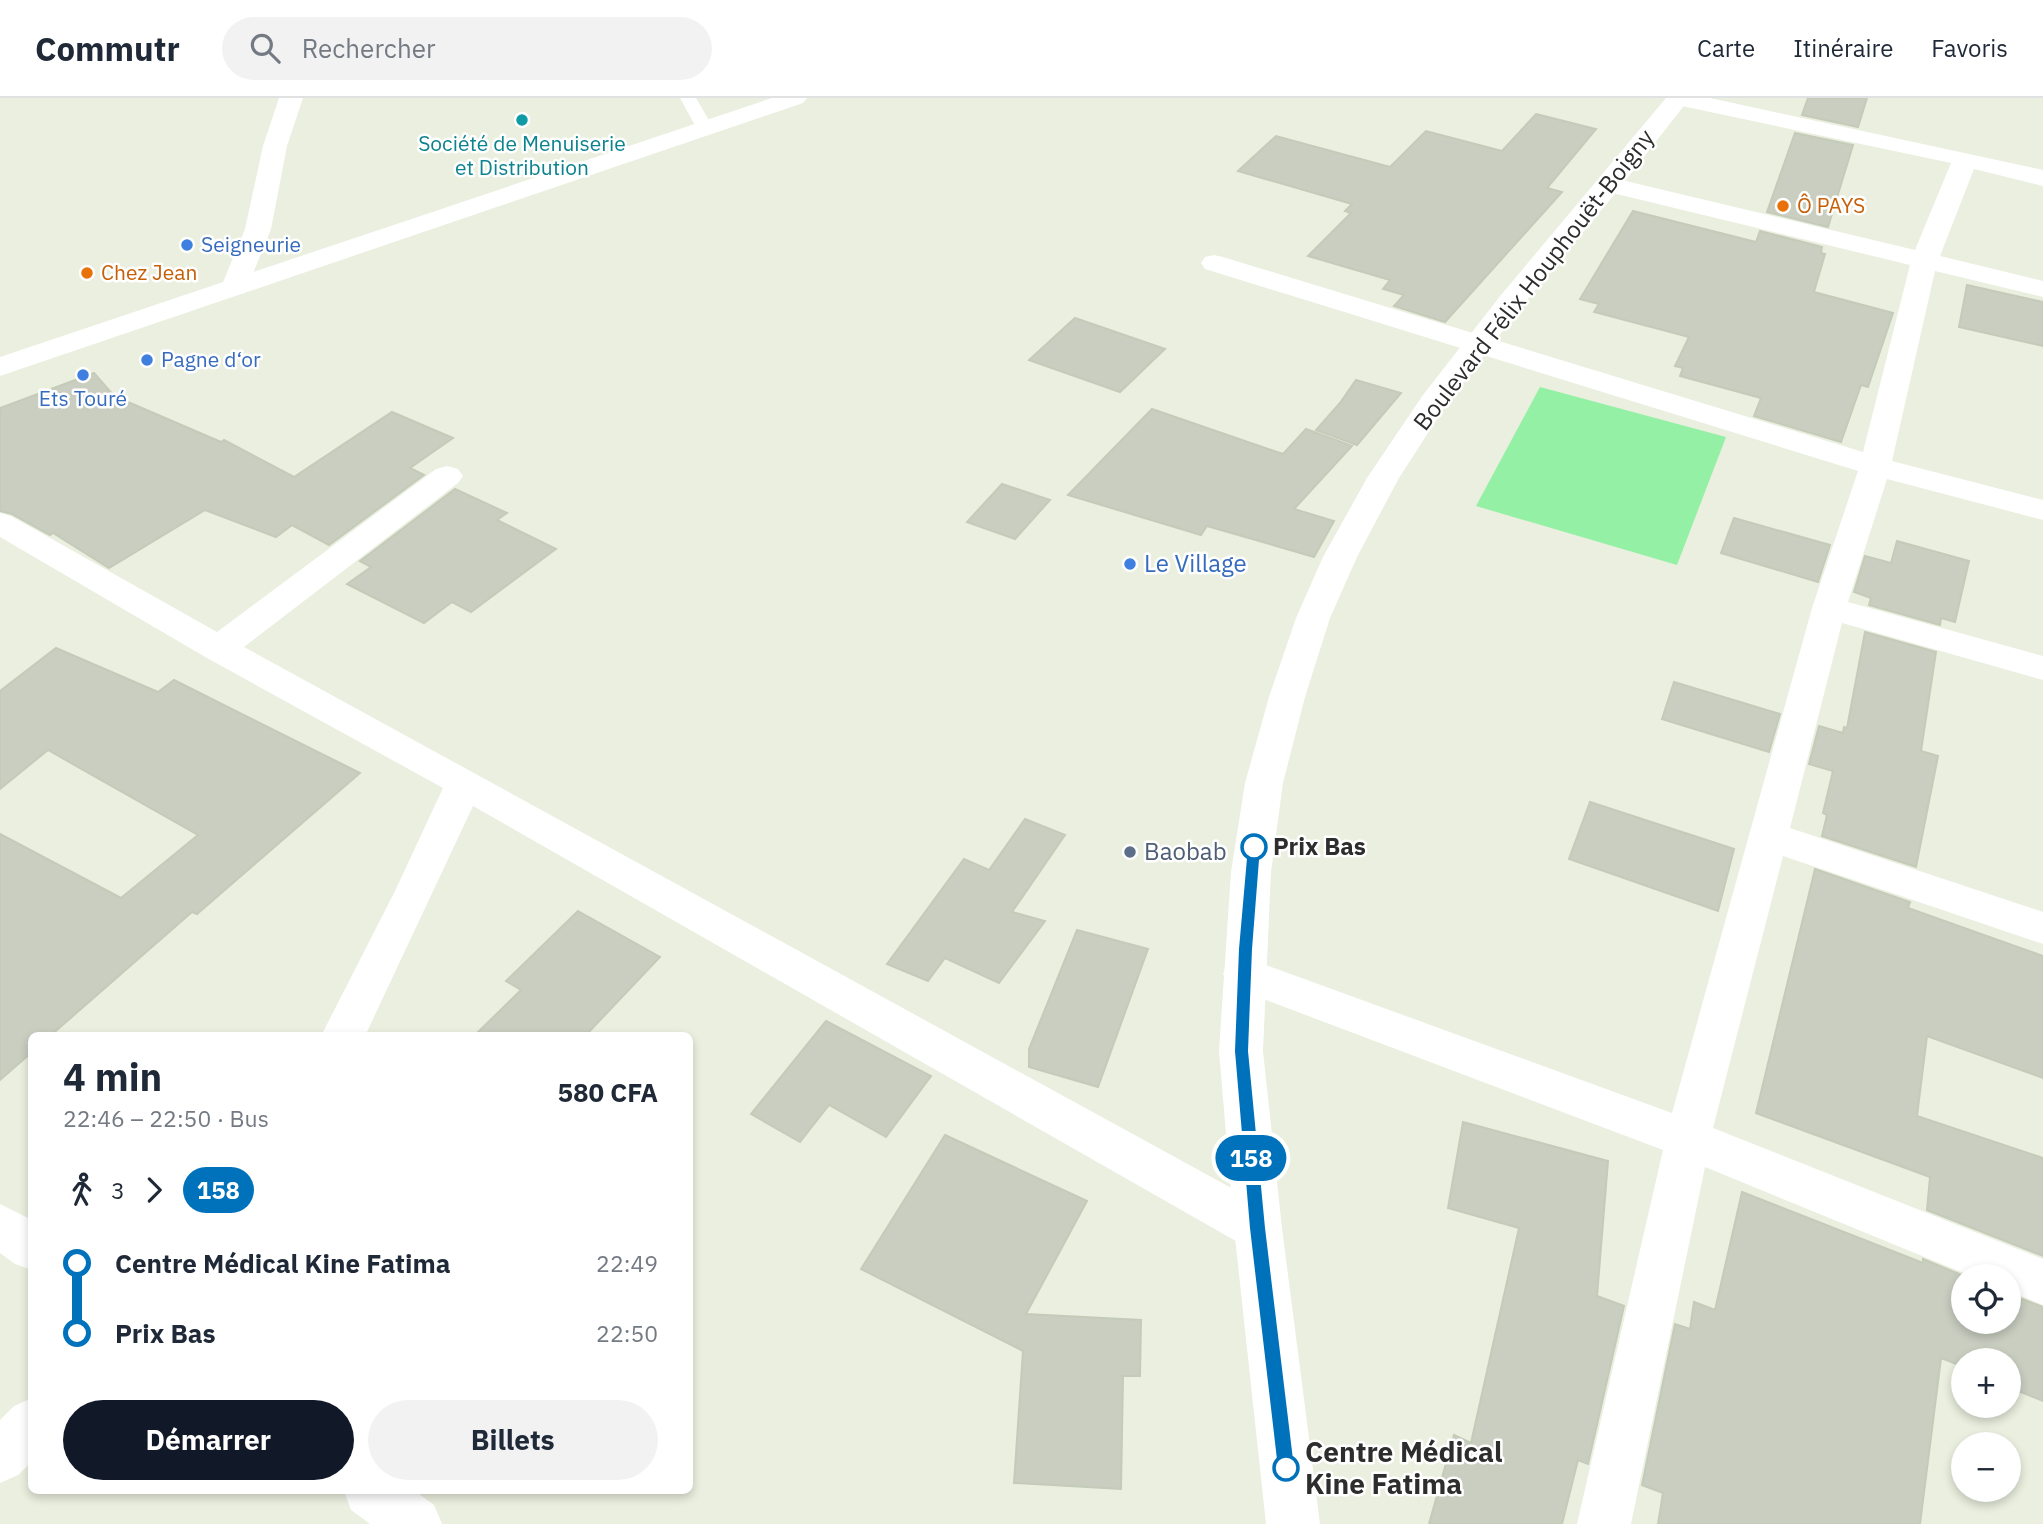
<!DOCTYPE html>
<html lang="fr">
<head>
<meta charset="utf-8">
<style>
  body { margin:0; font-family:"IBM Plex Sans",sans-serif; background:#f2f2f3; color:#1f2937; height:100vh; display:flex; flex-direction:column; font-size:26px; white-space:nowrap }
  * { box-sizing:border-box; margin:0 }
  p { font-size:23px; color:#747a83 }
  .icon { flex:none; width:38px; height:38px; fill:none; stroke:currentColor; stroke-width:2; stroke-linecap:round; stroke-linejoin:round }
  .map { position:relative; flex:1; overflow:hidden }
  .panel { position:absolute; left:28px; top:934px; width:665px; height:462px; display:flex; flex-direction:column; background:#fff; border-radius:10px; box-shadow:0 4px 10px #0003 }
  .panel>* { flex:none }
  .badge { padding:0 14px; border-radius:23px; font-size:24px; line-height:46px }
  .tools { position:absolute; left:1951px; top:1166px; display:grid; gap:14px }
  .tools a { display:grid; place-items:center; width:70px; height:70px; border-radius:50%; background:#fff; box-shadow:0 4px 10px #0003; font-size:35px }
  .map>.badge { position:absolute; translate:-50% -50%; box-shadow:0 0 0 4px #fff }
  .legs { display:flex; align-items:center; gap:10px; height:77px; padding:0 35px; font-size:23px }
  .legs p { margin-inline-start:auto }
  .summary { display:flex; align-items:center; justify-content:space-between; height:119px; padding:0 35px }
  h1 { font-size:38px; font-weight:700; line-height:52px }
  .cta { display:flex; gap:14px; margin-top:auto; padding:14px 35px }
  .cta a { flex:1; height:80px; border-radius:42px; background:#111827; color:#fff; font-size:28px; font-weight:700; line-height:80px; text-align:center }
  .cta a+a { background:#f2f2f3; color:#1f2937 }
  ul { padding:0 35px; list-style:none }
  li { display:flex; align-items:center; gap:24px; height:70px; font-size:26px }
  li i { display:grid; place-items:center; width:10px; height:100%; margin:0 9px; background:currentColor }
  li i::after { content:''; width:18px; height:18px; margin:-9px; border:5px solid; border-radius:50%; background:#fff }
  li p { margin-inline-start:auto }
  li:first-child i { background:linear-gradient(#0000 50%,currentColor 0) }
  li:last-child i { background:linear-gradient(currentColor 50%,#0000 0) }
  header { display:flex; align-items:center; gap:42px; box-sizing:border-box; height:98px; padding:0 35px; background:#fff; border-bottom:2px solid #e0e1e3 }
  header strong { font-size:33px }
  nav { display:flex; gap:38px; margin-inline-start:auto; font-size:24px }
  .search { width:490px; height:63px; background:#f2f2f3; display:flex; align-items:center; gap:18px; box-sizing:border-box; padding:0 24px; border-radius:38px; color:#747a83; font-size:26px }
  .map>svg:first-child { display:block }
  .pitch { fill:#94f0a4 }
  .building { fill:#c9cec1; stroke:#c4cbb8; stroke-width:2 }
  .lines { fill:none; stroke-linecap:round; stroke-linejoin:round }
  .service { fill:#fff; fill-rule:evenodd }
  .minor { fill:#fff; fill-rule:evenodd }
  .tertiary { fill:#fff; fill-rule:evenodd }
  .secondary { fill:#fff; fill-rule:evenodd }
  .line-1 { fill:#0072bc; stroke:#fff; stroke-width:2 }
  .culture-dot { fill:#0f9aa8; stroke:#fff; stroke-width:2.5 }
  .food-dot { fill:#e8710a; stroke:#fff; stroke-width:2.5 }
  .shop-dot { fill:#3f7fe0; stroke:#fff; stroke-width:2.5 }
  .stop-1-dot { fill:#fff; stroke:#0072bc; stroke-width:3.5 }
  .service-dot { fill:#5c6f8a; stroke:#fff; stroke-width:2.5 }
  .labels { text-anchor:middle; stroke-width:5; stroke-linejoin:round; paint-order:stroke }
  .far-culture-label { font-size:21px; fill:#0d838f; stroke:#fff }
  .far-food-label { font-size:21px; fill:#c56008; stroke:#fff; text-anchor:start }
  .far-shop-label { font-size:21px; fill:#366cbe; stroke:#fff; text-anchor:start }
  .street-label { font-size:24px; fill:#2d2d2d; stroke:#fff }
  .shop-label { font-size:24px; fill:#366cbe; stroke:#fff; text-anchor:start }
  .stop-label { font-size:24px; font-weight:bold; fill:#2d2d2d; stroke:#fff; text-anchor:start }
  .service-label { font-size:24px; fill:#4e5e75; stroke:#fff; text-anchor:start }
  .near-stop-label { font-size:28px; font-weight:bold; fill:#2d2d2d; stroke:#fff; text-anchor:start }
</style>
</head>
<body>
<header>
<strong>Commutr</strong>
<div class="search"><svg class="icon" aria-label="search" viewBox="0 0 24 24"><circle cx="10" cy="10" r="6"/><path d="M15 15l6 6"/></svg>Rechercher</div>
<nav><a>Carte</a><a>Itinéraire</a><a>Favoris</a></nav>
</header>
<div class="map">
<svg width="2043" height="1426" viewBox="0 0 2043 1426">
  <rect width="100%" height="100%" fill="#eaefdf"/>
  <polygon class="pitch" points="1540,289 1726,339 1677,467 1476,408"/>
  <g class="building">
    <polygon points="1808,0 1867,0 1858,29 1802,17"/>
    <polygon points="1536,16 1596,31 1547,90 1562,94 1445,224 1394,208 1404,197 1383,191 1390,182 1308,158 1351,115 1345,113 1352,106 1238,73 1276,38 1390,69 1426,33 1502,53"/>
    <polygon points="1795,35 1853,47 1828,129 1767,114"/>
    <polygon points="1633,113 1756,144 1760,133 1822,149 1821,155 1825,156 1814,194 1893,215 1868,289 1861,287 1841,344 1754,318 1761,300 1680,278 1683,270 1675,268 1689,239 1594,214 1599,206 1580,201"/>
    <polygon points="1967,187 2043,204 2043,248 1959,229"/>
    <polygon points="1075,220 1165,251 1120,294 1029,262"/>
    <polygon points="94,275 114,298 221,344 224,342 294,379 392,314 453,340 410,370 424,377 329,447 292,427 276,439 205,412 109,470 53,435 50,437 12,416 0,413 0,310"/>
    <polygon points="1356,282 1401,295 1357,347 1316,332 1340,305"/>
    <polygon points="1152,311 1283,356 1306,331 1352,348 1294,411 1334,423 1314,459 1207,428 1201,437 1068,397"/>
    <polygon points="1002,386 1050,402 1015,441 967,424"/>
    <polygon points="455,391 507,415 497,422 556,451 471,514 452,504 424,525 347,486 371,469 360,463"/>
    <polygon points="1734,420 1830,447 1818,484 1721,455"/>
    <polygon points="1897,443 1969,463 1955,524 1941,520 1940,527 1869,507 1871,500 1854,494 1865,458 1891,465"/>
    <polygon points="1865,534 1936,554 1921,653 1938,658 1916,769 1822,738 1827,717 1823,715 1833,673 1809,666 1819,628 1843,635 1844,629 1847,630"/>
    <polygon points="56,550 158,594 174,582 360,675 197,816 192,814 50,938 32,938 32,954 0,982 0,736 121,800 198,737 48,652 0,691 0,593"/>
    <polygon points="1674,584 1780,616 1769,654 1662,621"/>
    <polygon points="1590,704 1734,751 1718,813 1569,761"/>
    <polygon points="1025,721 1065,737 1012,814 1045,823 999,885 945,860 928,883 887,866 964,761 989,772"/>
    <polygon points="1815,771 1910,804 1908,810 2043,858 2043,980 1927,938 1917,1018 2043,1060 2043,1158 1927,1112 1930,1079 1756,1015"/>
    <polygon points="578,813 660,859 585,938 474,938 521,892 506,883"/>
    <polygon points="1077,832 1148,851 1098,989 1029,969 1029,951"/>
    <polygon points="826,923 931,978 886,1039 829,1007 800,1044 751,1016"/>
    <polygon points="1463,1024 1608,1063 1597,1198 1624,1208 1588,1366 1578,1362 1562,1426 1429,1426 1454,1337 1471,1345 1519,1130 1448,1110"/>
    <polygon points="945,1037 1087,1103 1026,1216 1141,1222 1140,1278 1123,1278 1121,1391 1014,1385 1023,1253 861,1171"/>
    <polygon points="1742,1094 1923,1165 1923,1161 1964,1178 1964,1223 2009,1223 2009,1196 2043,1209 2043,1303 2009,1289 2009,1262 1964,1262 1964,1269 1941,1260 1920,1426 1658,1426 1663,1395 1642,1387 1675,1226 1690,1231 1694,1204 1715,1212"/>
  </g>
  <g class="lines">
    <polygon class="service" points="680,0 696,0 713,29 710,33 698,33"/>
    <g class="minor">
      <polygon points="1665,0 1710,0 2043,72 2043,88 1974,71 1940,158 2043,183 2043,199 1935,173 1892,363 2043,402 2043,422 1887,381 1848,504 2043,558 2043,582 1842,525 1790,730 2043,814 2043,846 1783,758 1713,1030 2043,1161 2043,1207 2009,1193 2009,1178 1971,1178 1705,1069 1631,1426 1577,1426 1663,1052 1229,888 1223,876 1229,864 1244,859 1672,1015 1812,510 1858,373 1205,171 1201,165 1205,159 1214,157 1223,159 1863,354 1910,167 1600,92 1596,87 1600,82 1609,79 1915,152 1951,65 1677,7 1669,5"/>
      <polygon points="447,368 458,371 463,378 458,385 244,549 1275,1114 1282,1130 1275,1146 1258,1152 1241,1146 473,708 365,938 321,938 395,793 443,690 207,560 0,439 0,415 11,418 217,534 436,371"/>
      <polygon points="0,1106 32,1122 32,1172 15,1166 0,1155"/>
      <polygon points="32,1300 32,1364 18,1377 0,1385 0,1322 14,1308"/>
      <polygon points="344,1393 415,1393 434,1407 442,1426 370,1426 351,1412"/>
    </g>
    <g class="tertiary">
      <polygon points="279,0 303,0 287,48 271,131 245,195 235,197 225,195 221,189 245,131 263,48"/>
      <polygon points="1666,0 1690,0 1618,92 1521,209 1446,307 1399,380 1357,459 1330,520 1305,599 1283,685 1271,774 1263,953 1282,1130 1320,1426 1266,1426 1234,1130 1219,953 1231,774 1245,685 1269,599 1296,520 1323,459 1367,380 1423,297 1501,197"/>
    </g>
    <polygon class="secondary" points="772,0 807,0 803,5 0,278 0,259"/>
  </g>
  <polygon class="line-1" points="1254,744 1261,749 1253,851 1249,953 1266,1130 1295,1370 1293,1377 1286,1379 1280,1377 1277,1370 1249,1130 1234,953 1238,851 1247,749"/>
  <circle class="culture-dot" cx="522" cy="22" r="7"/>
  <g class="food-dot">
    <circle cx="1783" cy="108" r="7"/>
    <circle cx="87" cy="175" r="7"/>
  </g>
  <g class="shop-dot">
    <circle cx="187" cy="147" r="7"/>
    <circle cx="147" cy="262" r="7"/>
    <circle cx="83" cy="277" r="7"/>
    <circle cx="1130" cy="466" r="7"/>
  </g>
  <g class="stop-1-dot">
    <circle cx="1254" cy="749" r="12"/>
    <circle cx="1286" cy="1370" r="12"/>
  </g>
  <circle class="service-dot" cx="1130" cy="754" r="7"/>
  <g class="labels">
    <g class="far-culture-label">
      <text x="522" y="53">Société de Menuiserie<tspan x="522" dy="24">et Distribution</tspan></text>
    </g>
    <g class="far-food-label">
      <text x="1797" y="115">Ô PAYS</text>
      <text x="101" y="182">Chez Jean</text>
    </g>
    <g class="far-shop-label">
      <text x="201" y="154">Seigneurie</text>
      <text x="161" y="269">Pagne d‘or</text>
      <text x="83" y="308" text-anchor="middle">Ets Touré</text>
    </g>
    <g class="street-label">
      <text transform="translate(1534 182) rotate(-52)" y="8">Boulevard Félix Houphouët-Boigny</text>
    </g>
    <g class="shop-label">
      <text x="1144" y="474">Le Village</text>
    </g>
    <g class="stop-label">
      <text x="1273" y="757">Prix Bas</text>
    </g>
    <g class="service-label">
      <text x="1144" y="762">Baobab</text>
    </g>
    <g class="near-stop-label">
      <text x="1305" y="1364">Centre Médical<tspan x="1305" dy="32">Kine Fatima</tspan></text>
    </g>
  </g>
</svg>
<div class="tools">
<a><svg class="icon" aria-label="locate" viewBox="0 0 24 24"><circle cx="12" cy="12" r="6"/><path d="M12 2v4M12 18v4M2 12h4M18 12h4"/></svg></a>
<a>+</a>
<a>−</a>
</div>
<b class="badge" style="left:1251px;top:1060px;background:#0072bc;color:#fff">158</b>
<section class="panel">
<div class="summary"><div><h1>4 min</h1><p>22:46 – 22:50 · Bus</p></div><b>580 CFA</b></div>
<div class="legs"><svg class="icon" aria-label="walk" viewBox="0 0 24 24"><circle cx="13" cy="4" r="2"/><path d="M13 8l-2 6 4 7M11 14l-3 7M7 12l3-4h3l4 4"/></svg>3<svg class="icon" aria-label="forward" viewBox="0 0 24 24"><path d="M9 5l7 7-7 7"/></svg><b class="badge" style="background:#0072bc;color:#fff">158</b></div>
<ul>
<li><i style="color:#0072bc"></i><b>Centre Médical Kine Fatima</b><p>22:49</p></li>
<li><i style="color:#0072bc"></i><b>Prix Bas</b><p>22:50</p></li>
</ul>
<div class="cta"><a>Démarrer</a><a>Billets</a></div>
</section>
</div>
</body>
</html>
